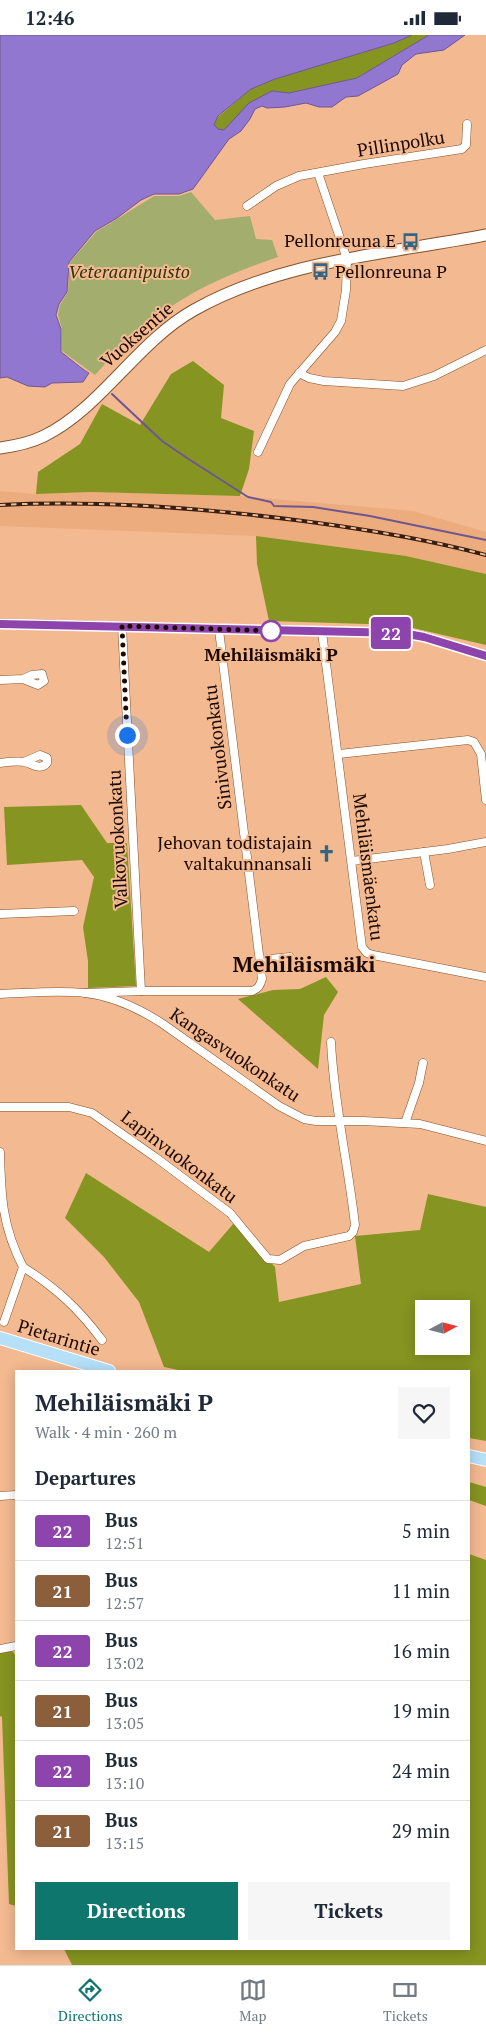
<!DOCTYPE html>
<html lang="en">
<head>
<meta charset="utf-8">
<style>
  body { margin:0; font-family:"PT Serif",serif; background:#f6f6f7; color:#1f2937; height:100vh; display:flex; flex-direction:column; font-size:19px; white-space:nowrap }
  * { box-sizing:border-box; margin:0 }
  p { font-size:16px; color:#747a83 }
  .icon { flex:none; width:28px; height:28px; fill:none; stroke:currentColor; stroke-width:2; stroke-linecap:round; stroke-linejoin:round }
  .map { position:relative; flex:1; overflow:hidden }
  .details { position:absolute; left:15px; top:1335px; width:455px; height:580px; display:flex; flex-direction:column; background:#fff; border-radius:0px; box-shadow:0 2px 12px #0003 }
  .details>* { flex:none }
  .badge { padding:0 10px; border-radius:4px; font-size:18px; line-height:32px }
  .needle { width:32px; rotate:83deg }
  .fabs { position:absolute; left:415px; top:1265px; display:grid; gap:10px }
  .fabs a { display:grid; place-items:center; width:55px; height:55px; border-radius:0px; background:#fff; box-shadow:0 2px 12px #0003; font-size:25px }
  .you { position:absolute; width:25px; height:25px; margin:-12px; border:4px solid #fff; border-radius:50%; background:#1a73e8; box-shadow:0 0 0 8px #1a73e833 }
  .map>.badge { position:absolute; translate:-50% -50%; box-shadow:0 0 0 2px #fff }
  h2 { padding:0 20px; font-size:19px; line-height:45px }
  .round { display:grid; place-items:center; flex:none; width:52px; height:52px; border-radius:0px; background:#f6f6f7 }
  .overview { display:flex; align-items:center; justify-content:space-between; height:85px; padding:0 20px }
  h1 { font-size:24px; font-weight:800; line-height:38px }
  .action { display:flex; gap:10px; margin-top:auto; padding:10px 20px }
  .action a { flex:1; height:58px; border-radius:0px; background:#0f766e; color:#fff; font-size:20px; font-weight:800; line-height:58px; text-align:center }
  .action a+a { background:#f6f6f7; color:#1f2937 }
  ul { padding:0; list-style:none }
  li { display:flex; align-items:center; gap:15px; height:60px; padding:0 20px; border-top:1px solid #e0e1e3 }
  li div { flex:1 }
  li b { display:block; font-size:19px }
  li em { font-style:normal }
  li .badge { min-width:55px; font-weight:700; text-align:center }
  .status { display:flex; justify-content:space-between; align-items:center; height:35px; padding:0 25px; background:#fff; direction:ltr }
  .status svg { height:14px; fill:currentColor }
  .tab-bar { display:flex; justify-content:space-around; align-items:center; height:70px; border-top:1px solid #e0e1e3; background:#fff; font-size:14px; color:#747a83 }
  .tab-bar a { display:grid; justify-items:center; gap:2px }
  .tab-bar .selected { color:#0f766e }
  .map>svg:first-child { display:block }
  .built { fill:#ecac7e }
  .green { fill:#a2ad6e }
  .forest { fill:#869421; fill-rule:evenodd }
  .water { fill:#9277d1; stroke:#6e5692 }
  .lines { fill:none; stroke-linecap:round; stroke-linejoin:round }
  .stream { stroke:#6e5692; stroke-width:2 }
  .street-casing { stroke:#84522b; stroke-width:9 }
  .secondary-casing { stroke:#84522b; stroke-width:13 }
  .primary-casing { stroke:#fff; stroke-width:14 }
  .street { stroke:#fff; stroke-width:8 }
  .secondary { stroke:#fff; stroke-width:11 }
  .primary { stroke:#b6dff8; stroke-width:12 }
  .rail-casing { stroke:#351e12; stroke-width:4 }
  .rail { stroke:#f3b990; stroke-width:2; stroke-dasharray:5.5; stroke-linecap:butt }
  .line-casing { stroke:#fff; stroke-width:11 }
  .line { stroke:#8e44ad; stroke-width:8 }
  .walk { stroke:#1b0800; stroke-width:5; stroke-dasharray:0 9 }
  .stop-dot { fill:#fff; stroke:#8e44ad; stroke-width:2.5 }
  .labels { text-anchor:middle; stroke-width:4; stroke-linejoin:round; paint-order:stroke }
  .street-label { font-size:18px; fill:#1b0800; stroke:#f3b990 }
  .poi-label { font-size:18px; fill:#1b0800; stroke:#f3b990; text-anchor:end }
  .park-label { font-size:18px; font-style:italic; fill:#2f3507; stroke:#f3b990 }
  .stop-label { font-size:18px; font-weight:bold; fill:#1b0800; stroke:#f3b990 }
  .district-label { font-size:22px; font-weight:bold; fill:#1b0800; stroke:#f3b990 }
</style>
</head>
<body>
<div class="status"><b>12:46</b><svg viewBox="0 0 49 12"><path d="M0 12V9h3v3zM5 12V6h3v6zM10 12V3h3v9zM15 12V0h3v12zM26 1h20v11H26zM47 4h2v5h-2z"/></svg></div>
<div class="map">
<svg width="486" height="1930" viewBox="0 0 486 1930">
  <rect width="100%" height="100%" fill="#f3b990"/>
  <polygon class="built" points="0,456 36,459 91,457 240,461 413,476 486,497 486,539 406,521 256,501 0,491"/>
  <path class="green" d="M191 157 215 185 250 181 256 204 272 205 278 222C198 249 152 276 95 340L62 316V294L58 280 60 270 68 257 70 227 96 197 154 161H179Z"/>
  <g class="forest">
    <polygon points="412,0 429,0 357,43 289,58 272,56 233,86 225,95 218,94 214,90 218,82 251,54 275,44 394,8"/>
    <polygon points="193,326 224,350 221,383 254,396 249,434 240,461 91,457 36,459 38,437 80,409 102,369 140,390 171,339"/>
    <polygon points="256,501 406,521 486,539 486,610 400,590 269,586 257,529"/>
    <polygon points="81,770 107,808 127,808 136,951 88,953 88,926 83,892 94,842 82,825 7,830 4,772"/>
    <polygon points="326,942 338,957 324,980 318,1034 238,964 273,955 300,954"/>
    <path d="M86 1138 209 1217 234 1188 275 1232 279 1267 361 1249 355 1201 420 1195 428 1159 486 1172V1406L469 1403V1336H183L164 1332 139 1267 104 1222 65 1183ZM424 1274H461V1311H424Z"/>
    <polygon points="469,1447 486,1452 486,1471 469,1465"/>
    <polygon points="469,1519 486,1525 486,1930 72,1930 64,1914 469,1914"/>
    <polygon points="0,1611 13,1617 16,1621 16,1871 9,1869 2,1682 0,1681"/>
  </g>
  <path class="water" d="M0 0H412L394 8 275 44 251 54 218 81 214 90 218 94 224 95 249 68 272 56 289 58 357 43 429 0H465L444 15 416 19 402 30 398 39 358 61 346 62 332 72H319L306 68 285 72 267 73 262 71 255 74 250 84 241 96 229 104 193 154 179 159H154L141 165 117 183 95 196 69 227 67 257 59 269 56 280 61 294V317C68 322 83 335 89 338L83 347 52 348 45 352 28 351 7 342 0 343Z"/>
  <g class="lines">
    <polyline class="stream" points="112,359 162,406 190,425 248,462 271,467 274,471 313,472 370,481 486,505"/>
    <defs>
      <g id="street">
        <polyline points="247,171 276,151 299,141 364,129 462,114 466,110 467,89"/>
        <polyline points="299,338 309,343 324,346 403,351 434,341 486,315"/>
        <polyline points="258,417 290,349 335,297 341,286 346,255 347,224 318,138"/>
        <polyline points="0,588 402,598 424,601 486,621"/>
        <polyline points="122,591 141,956"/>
        <polyline points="322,597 362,912 367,918 373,920 486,942"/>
        <polyline points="0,645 23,644 32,640 42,639 44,646 38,650 23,644"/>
        <polyline points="339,719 468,705 474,707 481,719 486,765"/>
        <path d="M0 728C8 727 18 726 25 727 33 729 40 736 47 728V723L40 720 24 727"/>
        <polyline points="424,817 430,850"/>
        <polyline points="352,826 448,814 486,807"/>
        <polyline points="0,879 74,876"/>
        <polyline points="260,925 290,922"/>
        <path d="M86 958 141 956H252C258 954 260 951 262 944L219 595"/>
        <path d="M0 959C28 958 57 955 85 958 112 961 140 974 163 989L279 1071 304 1084 316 1086H363L420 1089 486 1106"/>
        <path d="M0 1072H69L92 1078 155 1122 230 1178 268 1224 280 1225 304 1211 349 1201 353 1197 355 1190C348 1128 334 1069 331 1007"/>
        <polyline points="405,1088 419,1048 423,1028"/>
        <path d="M0 1117C1 1161 2 1191 23 1232L4 1287"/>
        <path d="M23 1232C56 1253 78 1273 102 1305"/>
        <polyline points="0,1461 16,1460"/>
        <polyline points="0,1614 16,1611"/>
      </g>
      <path id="secondary" d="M0 413C15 411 30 408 44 401 101 373 137 307 194 275 283 225 388 219 486 200"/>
      <g id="primary">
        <polyline points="0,1303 109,1336"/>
        <polyline points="469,1421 486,1425"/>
      </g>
    </defs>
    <use href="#street" class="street-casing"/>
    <use href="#secondary" class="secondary-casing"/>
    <use href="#primary" class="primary-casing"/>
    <use href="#street" class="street"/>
    <use href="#secondary" class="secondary"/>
    <use href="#primary" class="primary"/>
    <defs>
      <path id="rail" d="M0 470C101 465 203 473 303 486 364 494 426 504 486 520"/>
    </defs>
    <use href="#rail" class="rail-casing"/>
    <use href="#rail" class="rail"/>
  </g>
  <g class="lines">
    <defs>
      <polyline id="line" points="0,589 402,598 424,602 486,621"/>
    </defs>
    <use href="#line" class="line-casing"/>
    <use href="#line" class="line"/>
    <polyline class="walk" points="127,700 122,591 277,596 271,596"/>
  </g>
  <defs>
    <symbol id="bus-bare" viewBox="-9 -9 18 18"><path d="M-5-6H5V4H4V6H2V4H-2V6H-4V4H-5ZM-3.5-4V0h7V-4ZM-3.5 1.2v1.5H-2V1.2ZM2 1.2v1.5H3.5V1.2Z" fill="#346684" stroke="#f3b990" stroke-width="2.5" paint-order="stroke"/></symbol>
    <symbol id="church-bare" viewBox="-9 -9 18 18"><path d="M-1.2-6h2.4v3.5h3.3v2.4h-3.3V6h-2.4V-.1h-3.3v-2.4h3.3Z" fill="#346684" stroke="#f3b990" stroke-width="2.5" paint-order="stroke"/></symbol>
  </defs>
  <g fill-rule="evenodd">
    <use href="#bus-bare" x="398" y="194" width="25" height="25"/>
    <use href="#bus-bare" x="308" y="224" width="25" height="25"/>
    <use href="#church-bare" x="314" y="806" width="25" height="25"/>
  </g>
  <circle class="stop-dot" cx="271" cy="596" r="10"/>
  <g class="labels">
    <g class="street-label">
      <text transform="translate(401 109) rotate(-9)" y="6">Pillinpolku</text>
      <text transform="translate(137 300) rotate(-41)" y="6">Vuoksentie</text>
      <text transform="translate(218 712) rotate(-97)" y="6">Sinivuokonkatu</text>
      <text transform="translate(118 804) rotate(-93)" y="6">Valkovuokonkatu</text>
      <text transform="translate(368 832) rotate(83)" y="6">Mehiläismäenkatu</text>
      <text transform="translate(235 1020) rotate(34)" y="6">Kangasvuokonkatu</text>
      <text transform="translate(179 1122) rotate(37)" y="6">Lapinvuokonkatu</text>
      <text transform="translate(59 1303) rotate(17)" y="6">Pietarintie</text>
    </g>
    <g class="poi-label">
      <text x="396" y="212">Pellonreuna E</text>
      <text x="335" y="243" text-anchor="start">Pellonreuna P</text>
      <text x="312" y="814">Jehovan todistajain<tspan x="312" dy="21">valtakunnansali</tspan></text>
    </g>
    <g class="park-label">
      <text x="129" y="243">Veteraanipuisto</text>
    </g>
    <g class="stop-label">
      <text x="271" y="626">Mehiläismäki P</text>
    </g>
    <g class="district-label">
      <text x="304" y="937">Mehiläismäki</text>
    </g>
  </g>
</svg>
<div class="fabs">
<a><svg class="needle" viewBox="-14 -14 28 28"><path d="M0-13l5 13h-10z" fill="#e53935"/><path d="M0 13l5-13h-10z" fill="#747a83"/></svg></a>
</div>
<div class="you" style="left:127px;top:700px"></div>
<b class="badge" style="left:391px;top:598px;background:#8e44ad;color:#fff">22</b>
<section class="details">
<div class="overview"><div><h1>Mehiläismäki P</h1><p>Walk · 4 min · 260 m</p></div><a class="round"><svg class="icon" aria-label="heart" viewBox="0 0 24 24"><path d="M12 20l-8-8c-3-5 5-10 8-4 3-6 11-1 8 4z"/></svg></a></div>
<h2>Departures</h2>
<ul>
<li><span class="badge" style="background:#8e44ad;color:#fff">22</span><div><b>Bus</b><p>12:51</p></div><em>5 min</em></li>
<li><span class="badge" style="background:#8b5e3c;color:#fff">21</span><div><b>Bus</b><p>12:57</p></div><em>11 min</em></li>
<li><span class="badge" style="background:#8e44ad;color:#fff">22</span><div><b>Bus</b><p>13:02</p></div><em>16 min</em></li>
<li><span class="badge" style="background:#8b5e3c;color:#fff">21</span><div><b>Bus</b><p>13:05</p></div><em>19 min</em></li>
<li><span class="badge" style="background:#8e44ad;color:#fff">22</span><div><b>Bus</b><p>13:10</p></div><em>24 min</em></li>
<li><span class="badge" style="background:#8b5e3c;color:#fff">21</span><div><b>Bus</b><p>13:15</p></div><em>29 min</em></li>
</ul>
<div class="action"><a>Directions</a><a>Tickets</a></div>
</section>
</div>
<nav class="tab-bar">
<a class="selected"><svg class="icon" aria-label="directions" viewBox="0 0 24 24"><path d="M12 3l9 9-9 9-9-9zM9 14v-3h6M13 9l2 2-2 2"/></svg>Directions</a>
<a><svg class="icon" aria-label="map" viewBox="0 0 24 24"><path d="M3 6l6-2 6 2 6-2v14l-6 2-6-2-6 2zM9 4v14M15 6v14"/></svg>Map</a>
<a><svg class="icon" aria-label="tickets" viewBox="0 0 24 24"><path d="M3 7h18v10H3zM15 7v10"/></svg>Tickets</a>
</nav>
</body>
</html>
